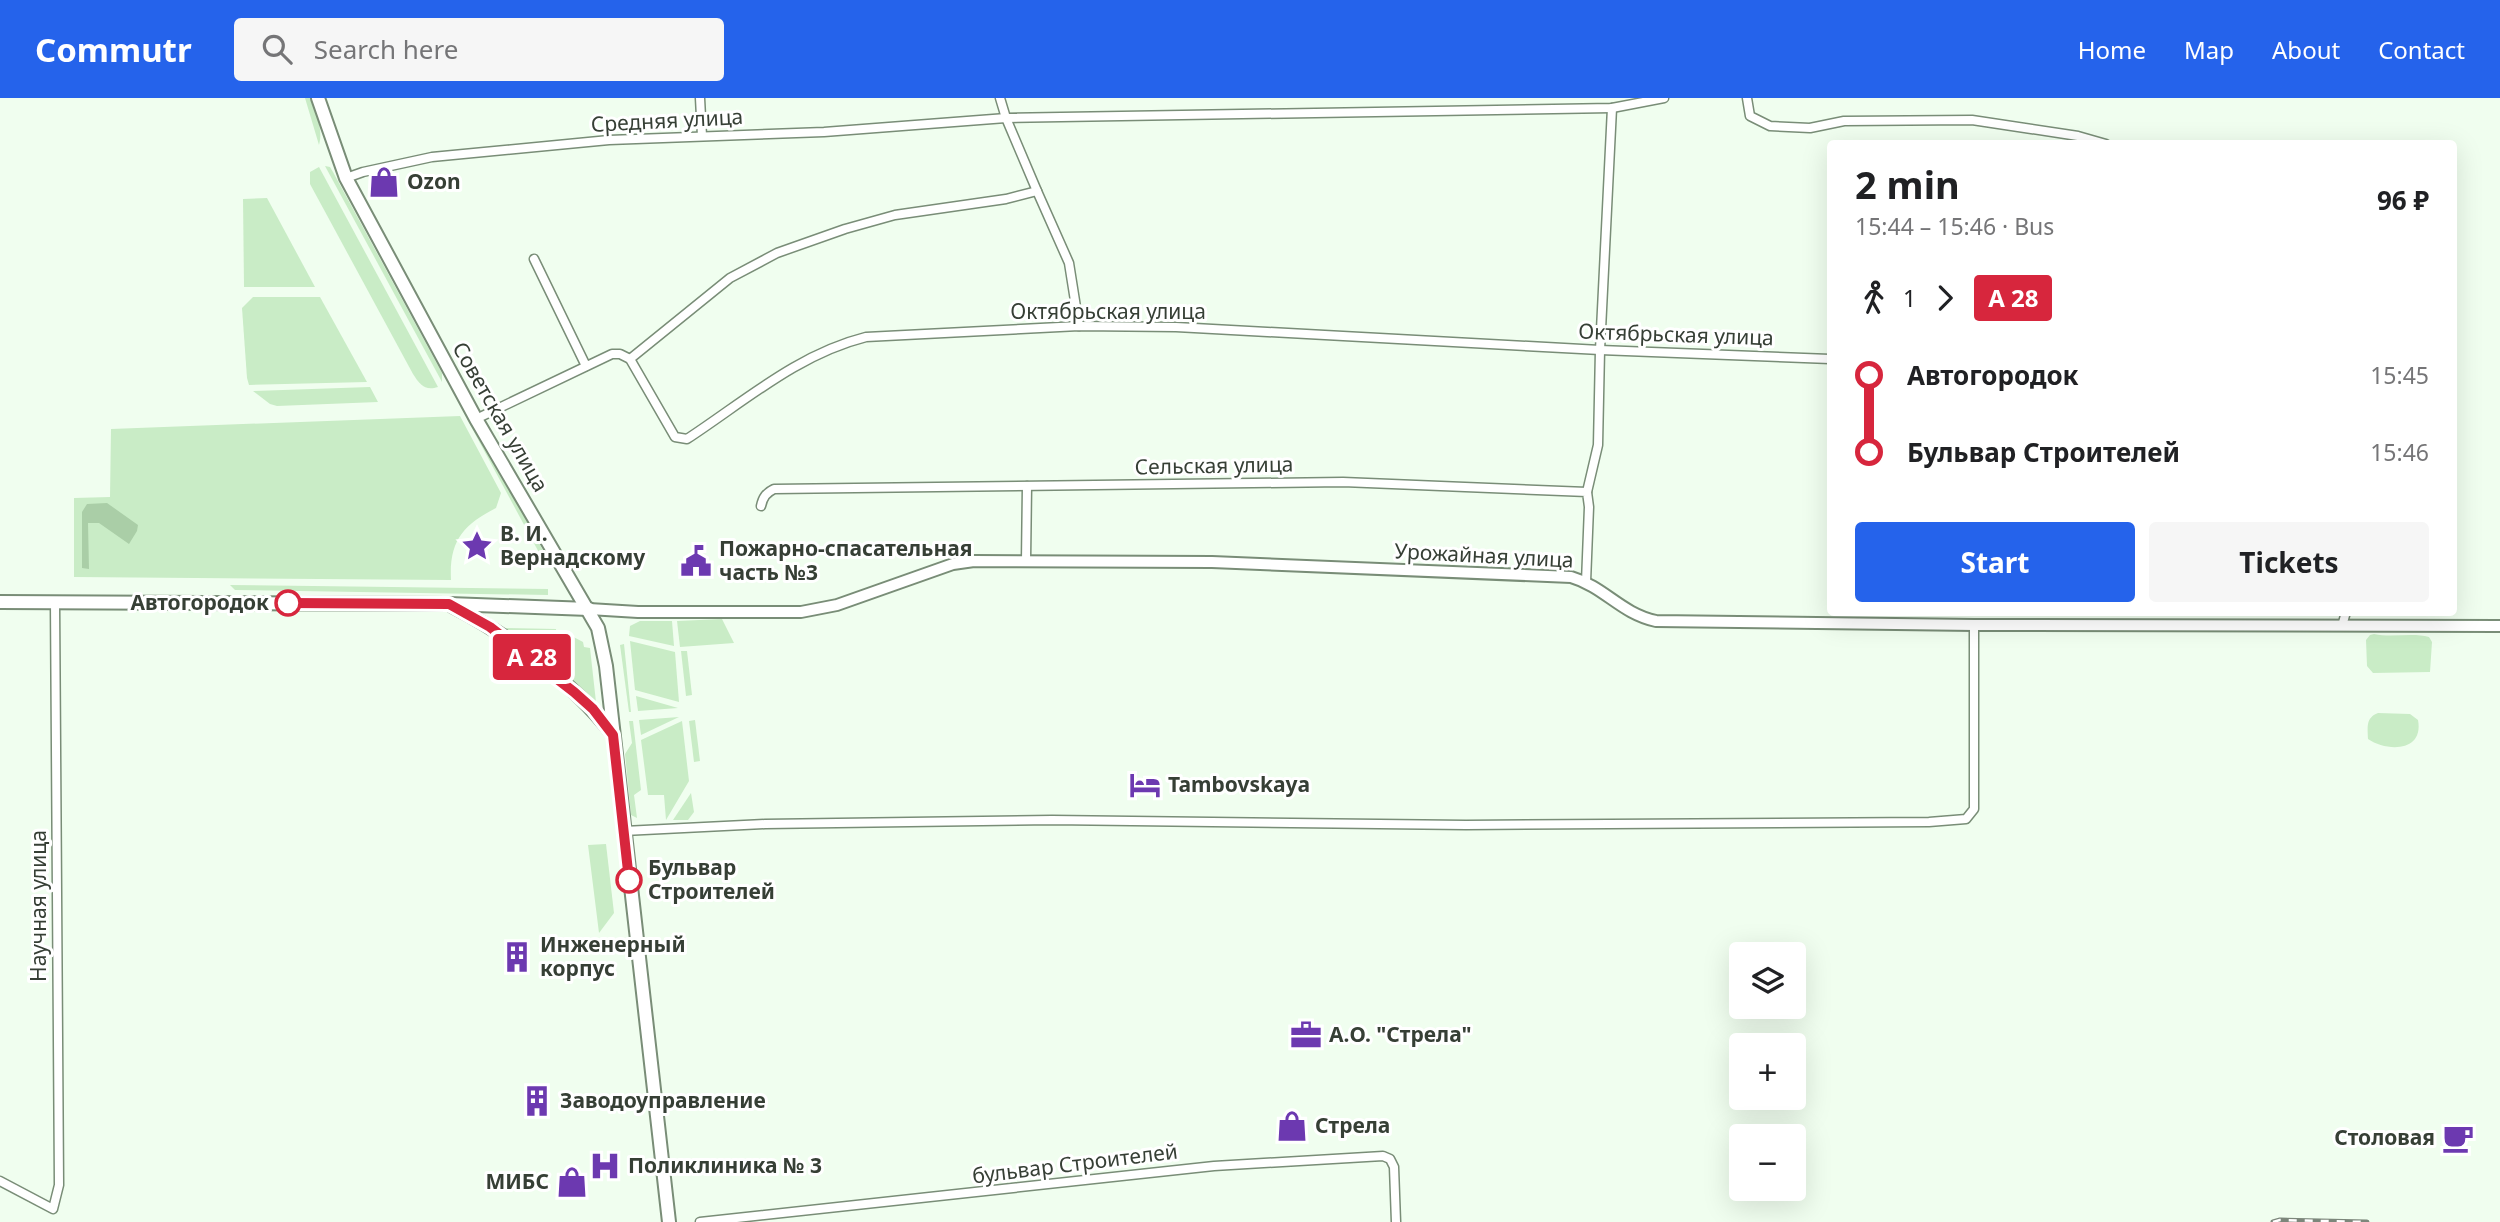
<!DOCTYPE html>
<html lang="en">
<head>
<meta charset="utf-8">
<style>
  body { margin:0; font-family:"Noto Sans",sans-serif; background:#f6f6f6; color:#202124; height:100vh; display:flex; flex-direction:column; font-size:26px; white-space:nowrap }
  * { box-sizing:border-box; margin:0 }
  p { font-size:23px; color:#757577 }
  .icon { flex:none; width:38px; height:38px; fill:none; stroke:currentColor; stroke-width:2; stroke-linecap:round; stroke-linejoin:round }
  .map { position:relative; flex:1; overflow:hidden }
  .panel { position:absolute; left:1827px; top:42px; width:630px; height:476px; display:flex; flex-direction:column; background:#fff; border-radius:7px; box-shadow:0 7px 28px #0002 }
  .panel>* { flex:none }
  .badge { padding:0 14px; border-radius:5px; font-size:24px; line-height:46px }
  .buttons { position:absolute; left:1729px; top:844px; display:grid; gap:14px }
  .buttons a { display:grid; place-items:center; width:77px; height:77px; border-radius:7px; background:#fff; box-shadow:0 7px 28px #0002; font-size:35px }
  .map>.badge { position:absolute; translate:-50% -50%; box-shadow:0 0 0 4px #fff }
  .legs { display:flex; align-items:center; gap:10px; height:77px; padding:0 28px; font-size:23px }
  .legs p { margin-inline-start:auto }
  .summary { display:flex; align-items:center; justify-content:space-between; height:119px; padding:0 28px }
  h1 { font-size:38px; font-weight:700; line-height:52px }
  .cta { display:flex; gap:14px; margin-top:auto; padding:14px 28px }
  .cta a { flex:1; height:80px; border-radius:7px; background:#2563eb; color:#fff; font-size:28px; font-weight:700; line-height:80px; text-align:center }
  .cta a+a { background:#f6f6f6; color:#202124 }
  ul { padding:0 28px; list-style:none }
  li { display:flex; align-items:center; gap:24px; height:77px; font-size:26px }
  li i { display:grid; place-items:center; width:10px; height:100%; margin:0 9px; background:currentColor }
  li i::after { content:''; width:18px; height:18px; margin:-9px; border:5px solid; border-radius:50%; background:#fff }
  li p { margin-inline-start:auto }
  li:first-child i { background:linear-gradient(#0000 50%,currentColor 0) }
  li:last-child i { background:linear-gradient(currentColor 50%,#0000 0) }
  header { display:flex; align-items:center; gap:42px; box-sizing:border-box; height:98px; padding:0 35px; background:#2563eb; color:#fff }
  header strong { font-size:33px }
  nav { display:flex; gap:38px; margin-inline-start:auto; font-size:24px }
  .search { width:490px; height:63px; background:#f6f6f6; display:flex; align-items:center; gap:18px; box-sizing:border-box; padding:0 24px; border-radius:7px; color:#757577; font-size:26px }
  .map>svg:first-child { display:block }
  .green { fill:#c9ecc6 }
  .forest { fill:#aacea7 }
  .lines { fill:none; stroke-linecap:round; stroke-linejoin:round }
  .minor-casing { stroke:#798d77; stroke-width:11 }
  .tertiary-casing { stroke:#798d77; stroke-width:14 }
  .secondary-casing { stroke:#798d77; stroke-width:16 }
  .minor { stroke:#fff; stroke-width:8 }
  .tertiary { stroke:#fff; stroke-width:10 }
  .secondary { stroke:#fff; stroke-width:12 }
  .rail-casing { stroke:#7c877b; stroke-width:5 }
  .rail { stroke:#fff; stroke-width:2.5; stroke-dasharray:8; stroke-linecap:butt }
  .line-1-casing { stroke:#fff; stroke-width:16 }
  .line-1 { stroke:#d7263d; stroke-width:10 }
  .stop-1-dot { fill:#fff; stroke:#d7263d; stroke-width:3.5 }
  .labels { text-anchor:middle; stroke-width:6; stroke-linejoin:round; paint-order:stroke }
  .street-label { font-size:21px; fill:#363f35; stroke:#fff }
  .poi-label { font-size:21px; font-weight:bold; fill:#363f35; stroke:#fff; text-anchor:start }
  .stop-label { font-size:21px; font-weight:bold; fill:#363f35; stroke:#fff; text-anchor:end }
</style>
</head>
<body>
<header>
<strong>Commutr</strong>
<div class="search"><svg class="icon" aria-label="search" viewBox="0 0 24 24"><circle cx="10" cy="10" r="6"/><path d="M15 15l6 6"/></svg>Search here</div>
<nav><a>Home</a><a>Map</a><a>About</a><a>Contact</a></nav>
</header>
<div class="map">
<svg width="2500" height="1124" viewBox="0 0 2500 1124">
  <rect width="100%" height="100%" fill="#f0feef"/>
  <g class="green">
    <path d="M305 0H310C315 15 324 31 319 47Z"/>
    <polygon points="325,68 330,69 333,74 442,275 442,284"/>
    <path d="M319 69 438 289C425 293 420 287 413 276L310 86V74Z"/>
    <polygon points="267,100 315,189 244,189 243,101"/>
    <polygon points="253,199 320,199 367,284 249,287 247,280 242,210"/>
    <polygon points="370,289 378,304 277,308 270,306 253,293"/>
    <path d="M460 318 501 395 496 410C463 427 449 443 451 482L74 479V400L110 399 111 331Z"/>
    <polygon points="467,321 473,324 546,458 543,462"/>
    <polygon points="230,487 548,491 548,497 235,492"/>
    <polygon points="722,521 734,545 680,549 677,523"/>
    <polygon points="640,523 672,523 674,548 629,538 630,528"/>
    <polygon points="505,530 556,531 558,572"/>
    <polygon points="562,533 583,544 584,549 590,550 596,604 565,580"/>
    <path d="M2374 536C2393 540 2412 534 2429 539L2432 544 2430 574 2373 575 2367 568 2366 542 2370 537Z"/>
    <polygon points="630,543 675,554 679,604 635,592"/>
    <polygon points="624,546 631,614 629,614 620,547"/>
    <polygon points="681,553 687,553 692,597 686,598"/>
    <polygon points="636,598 678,610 638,613"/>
    <path d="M2378 615 2410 616 2418 622C2424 654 2387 654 2368 641 2368 630 2365 620 2378 615Z"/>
    <polygon points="679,619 641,637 639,622"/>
    <polygon points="695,622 700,663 694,664 689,623"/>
    <polygon points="629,623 633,623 641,692 634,697 637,720 631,717 625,656 632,645"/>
    <polygon points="682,623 689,683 666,722 664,697 648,697 641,642"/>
    <polygon points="691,695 694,714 688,722 673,722"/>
    <polygon points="606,746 614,815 599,835 588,747"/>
  </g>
  <polygon class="forest" points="107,405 138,427 137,433 129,446 99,425 88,425 89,471 82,470 82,414 87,406"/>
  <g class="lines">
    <defs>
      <g id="minor">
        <polyline points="700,0 702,38"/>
        <polyline points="1000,0 1006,20 1037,93"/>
        <polyline points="1747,0 1750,18 1770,28 1810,30 1844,23 1972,22 2078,38 2106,46"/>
        <polyline points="346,80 363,74 432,59 609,42 824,34 1006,20 1612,10 1664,0"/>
        <polyline points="534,161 586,268"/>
        <polyline points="630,261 730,180 777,155 845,131 895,117 1006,101 1037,93 1069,165 1079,228"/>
        <path d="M476 321 612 256H620L630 261 675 339 687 341C745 303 798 256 866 239L1079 228 1176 229 1600 252 1830 261"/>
        <polyline points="1587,394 1598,347 1600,252 1612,10"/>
        <path d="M761 408C763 399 766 395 774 391L1343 384 1587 394 1589 409 1586 484"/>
        <polyline points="1026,463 1027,388"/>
        <polyline points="2342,528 2346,514"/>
        <polyline points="624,733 765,726 1052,722 1466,727 1929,724 1966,721 1974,711 1974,527"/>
        <polyline points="0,1083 53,1111 59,1087 55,504"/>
        <polyline points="700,1124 1214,1068 1383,1058 1390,1061 1394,1069 1396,1124"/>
      </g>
      <path id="tertiary" d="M589 511 638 514H801L837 507 953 466 974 463 1212 464 1571 479C1605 489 1620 515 1656 523L1974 527 2500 528"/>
      <g id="secondary">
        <polyline points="318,0 346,80 476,321 598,530 606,568 669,1124"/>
        <polyline points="0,504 449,506 589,511"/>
        <path d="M452 508C510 538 572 584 612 635"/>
      </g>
    </defs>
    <use href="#minor" class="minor-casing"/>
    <use href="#tertiary" class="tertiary-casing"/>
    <use href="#secondary" class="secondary-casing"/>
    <use href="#minor" class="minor"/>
    <use href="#tertiary" class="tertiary"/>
    <use href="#secondary" class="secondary"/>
    <defs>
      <polyline id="rail" points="2273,1124 2280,1122 2367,1124"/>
    </defs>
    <use href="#rail" class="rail-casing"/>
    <use href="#rail" class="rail"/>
  </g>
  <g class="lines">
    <defs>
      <polyline id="line-1" points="288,505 449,506 490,529 574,594 593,611 613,637 629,782"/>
    </defs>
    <use href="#line-1" class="line-1-casing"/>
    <use href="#line-1" class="line-1"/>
  </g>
  <defs>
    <symbol id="shop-bare" viewBox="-9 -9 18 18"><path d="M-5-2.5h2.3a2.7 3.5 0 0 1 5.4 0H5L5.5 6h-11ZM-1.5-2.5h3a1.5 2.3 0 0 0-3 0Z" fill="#6c39b0" stroke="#fff" stroke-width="2.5" paint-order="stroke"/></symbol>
    <symbol id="sight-bare" viewBox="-9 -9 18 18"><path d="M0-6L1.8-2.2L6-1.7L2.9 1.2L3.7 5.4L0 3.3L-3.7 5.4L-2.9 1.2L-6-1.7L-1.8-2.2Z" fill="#6c39b0" stroke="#fff" stroke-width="2.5" paint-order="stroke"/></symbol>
    <symbol id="civic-bare" viewBox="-9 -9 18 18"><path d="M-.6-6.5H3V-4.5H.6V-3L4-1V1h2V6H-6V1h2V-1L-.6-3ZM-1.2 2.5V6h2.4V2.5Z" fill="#6c39b0" stroke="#fff" stroke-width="2.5" paint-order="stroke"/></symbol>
    <symbol id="hotel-bare" viewBox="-9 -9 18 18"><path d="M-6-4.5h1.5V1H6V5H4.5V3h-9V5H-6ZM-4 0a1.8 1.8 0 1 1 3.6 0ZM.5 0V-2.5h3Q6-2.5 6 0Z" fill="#6c39b0" stroke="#fff" stroke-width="2.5" paint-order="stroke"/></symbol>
    <symbol id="building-bare" viewBox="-9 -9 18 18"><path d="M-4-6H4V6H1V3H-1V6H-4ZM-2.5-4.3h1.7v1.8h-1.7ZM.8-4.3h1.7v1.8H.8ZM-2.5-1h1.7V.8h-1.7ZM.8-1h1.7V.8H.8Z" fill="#6c39b0" stroke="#fff" stroke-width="2.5" paint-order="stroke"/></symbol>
    <symbol id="office-bare" viewBox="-9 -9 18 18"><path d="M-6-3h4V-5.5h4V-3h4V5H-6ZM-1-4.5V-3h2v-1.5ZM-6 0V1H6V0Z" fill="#6c39b0" stroke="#fff" stroke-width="2.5" paint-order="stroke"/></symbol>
    <symbol id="cafe-bare" viewBox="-9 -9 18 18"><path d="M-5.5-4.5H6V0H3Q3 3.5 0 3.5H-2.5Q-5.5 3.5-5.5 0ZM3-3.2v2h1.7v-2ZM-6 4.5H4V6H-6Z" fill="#6c39b0" stroke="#fff" stroke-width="2.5" paint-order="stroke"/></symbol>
    <symbol id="hospital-bare" viewBox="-9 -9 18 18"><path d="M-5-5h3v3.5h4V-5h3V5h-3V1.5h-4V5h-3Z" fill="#6c39b0" stroke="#fff" stroke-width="2.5" paint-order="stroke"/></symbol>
  </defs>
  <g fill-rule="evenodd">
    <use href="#shop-bare" x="362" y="62" width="44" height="44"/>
    <use href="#sight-bare" x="455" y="426" width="44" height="44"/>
    <use href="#civic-bare" x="674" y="441" width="44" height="44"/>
    <use href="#hotel-bare" x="1123" y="665" width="44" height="44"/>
    <use href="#building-bare" x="495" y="837" width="44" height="44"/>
    <use href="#office-bare" x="1284" y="915" width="44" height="44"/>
    <use href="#building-bare" x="515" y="981" width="44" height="44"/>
    <use href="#shop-bare" x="1270" y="1006" width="44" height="44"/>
    <use href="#cafe-bare" x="2436" y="1018" width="44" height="44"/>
    <use href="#hospital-bare" x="583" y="1046" width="44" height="44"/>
    <use href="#shop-bare" x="550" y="1062" width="44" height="44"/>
  </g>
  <g class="stop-1-dot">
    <circle cx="288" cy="505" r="12"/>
    <circle cx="629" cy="782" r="12"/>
  </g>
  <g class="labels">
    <g class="street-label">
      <text transform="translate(667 23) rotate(-3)" y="7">Средняя улица</text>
      <text x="1108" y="221">Октябрьская улица</text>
      <text transform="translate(1676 237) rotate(2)" y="7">Октябрьская улица</text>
      <text transform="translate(500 319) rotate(60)" y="7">Советская улица</text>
      <text transform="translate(1214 368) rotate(-1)" y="7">Сельская улица</text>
      <text transform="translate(1484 458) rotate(3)" y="7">Урожайная улица</text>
      <text transform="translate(39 808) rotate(-90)" y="7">Научная улица</text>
      <text transform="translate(1075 1066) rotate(-7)" y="7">бульвар Строителей</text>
    </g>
    <g class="poi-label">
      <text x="407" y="91">Ozon</text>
      <text x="500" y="443">В. И.<tspan x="500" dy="24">Вернадскому</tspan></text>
      <text x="719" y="458">Пожарно-спасательная<tspan x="719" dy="24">часть №3</tspan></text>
      <text x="1168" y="694">Tambovskaya</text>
      <text x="540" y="854">Инженерный<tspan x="540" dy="24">корпус</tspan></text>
      <text x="1329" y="944">А.О. "Стрела"</text>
      <text x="560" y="1010">Заводоуправление</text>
      <text x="1315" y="1035">Стрела</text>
      <text x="2435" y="1047" text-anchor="end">Столовая</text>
      <text x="628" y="1075">Поликлиника № 3</text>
      <text x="549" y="1091" text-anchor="end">МИБС</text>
    </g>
    <g class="stop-label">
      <text x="269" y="512">Автогородок</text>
      <text x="648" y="777" text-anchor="start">Бульвар<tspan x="648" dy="24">Строителей</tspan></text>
    </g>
  </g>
</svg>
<div class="buttons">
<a><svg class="icon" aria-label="layers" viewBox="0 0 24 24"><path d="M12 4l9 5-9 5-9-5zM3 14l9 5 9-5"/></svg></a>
<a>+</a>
<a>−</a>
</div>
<b class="badge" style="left:532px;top:559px;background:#d7263d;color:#fff">А 28</b>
<section class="panel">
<div class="summary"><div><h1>2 min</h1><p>15:44 – 15:46 · Bus</p></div><b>96 ₽</b></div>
<div class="legs"><svg class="icon" aria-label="walk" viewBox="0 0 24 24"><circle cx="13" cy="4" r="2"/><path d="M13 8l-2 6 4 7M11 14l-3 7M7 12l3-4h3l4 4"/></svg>1<svg class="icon" aria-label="forward" viewBox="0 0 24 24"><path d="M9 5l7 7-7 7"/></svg><b class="badge" style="background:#d7263d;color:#fff">А 28</b></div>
<ul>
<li><i style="color:#d7263d"></i><b>Автогородок</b><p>15:45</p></li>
<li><i style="color:#d7263d"></i><b>Бульвар Строителей</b><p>15:46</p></li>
</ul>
<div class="cta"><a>Start</a><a>Tickets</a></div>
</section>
</div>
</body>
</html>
